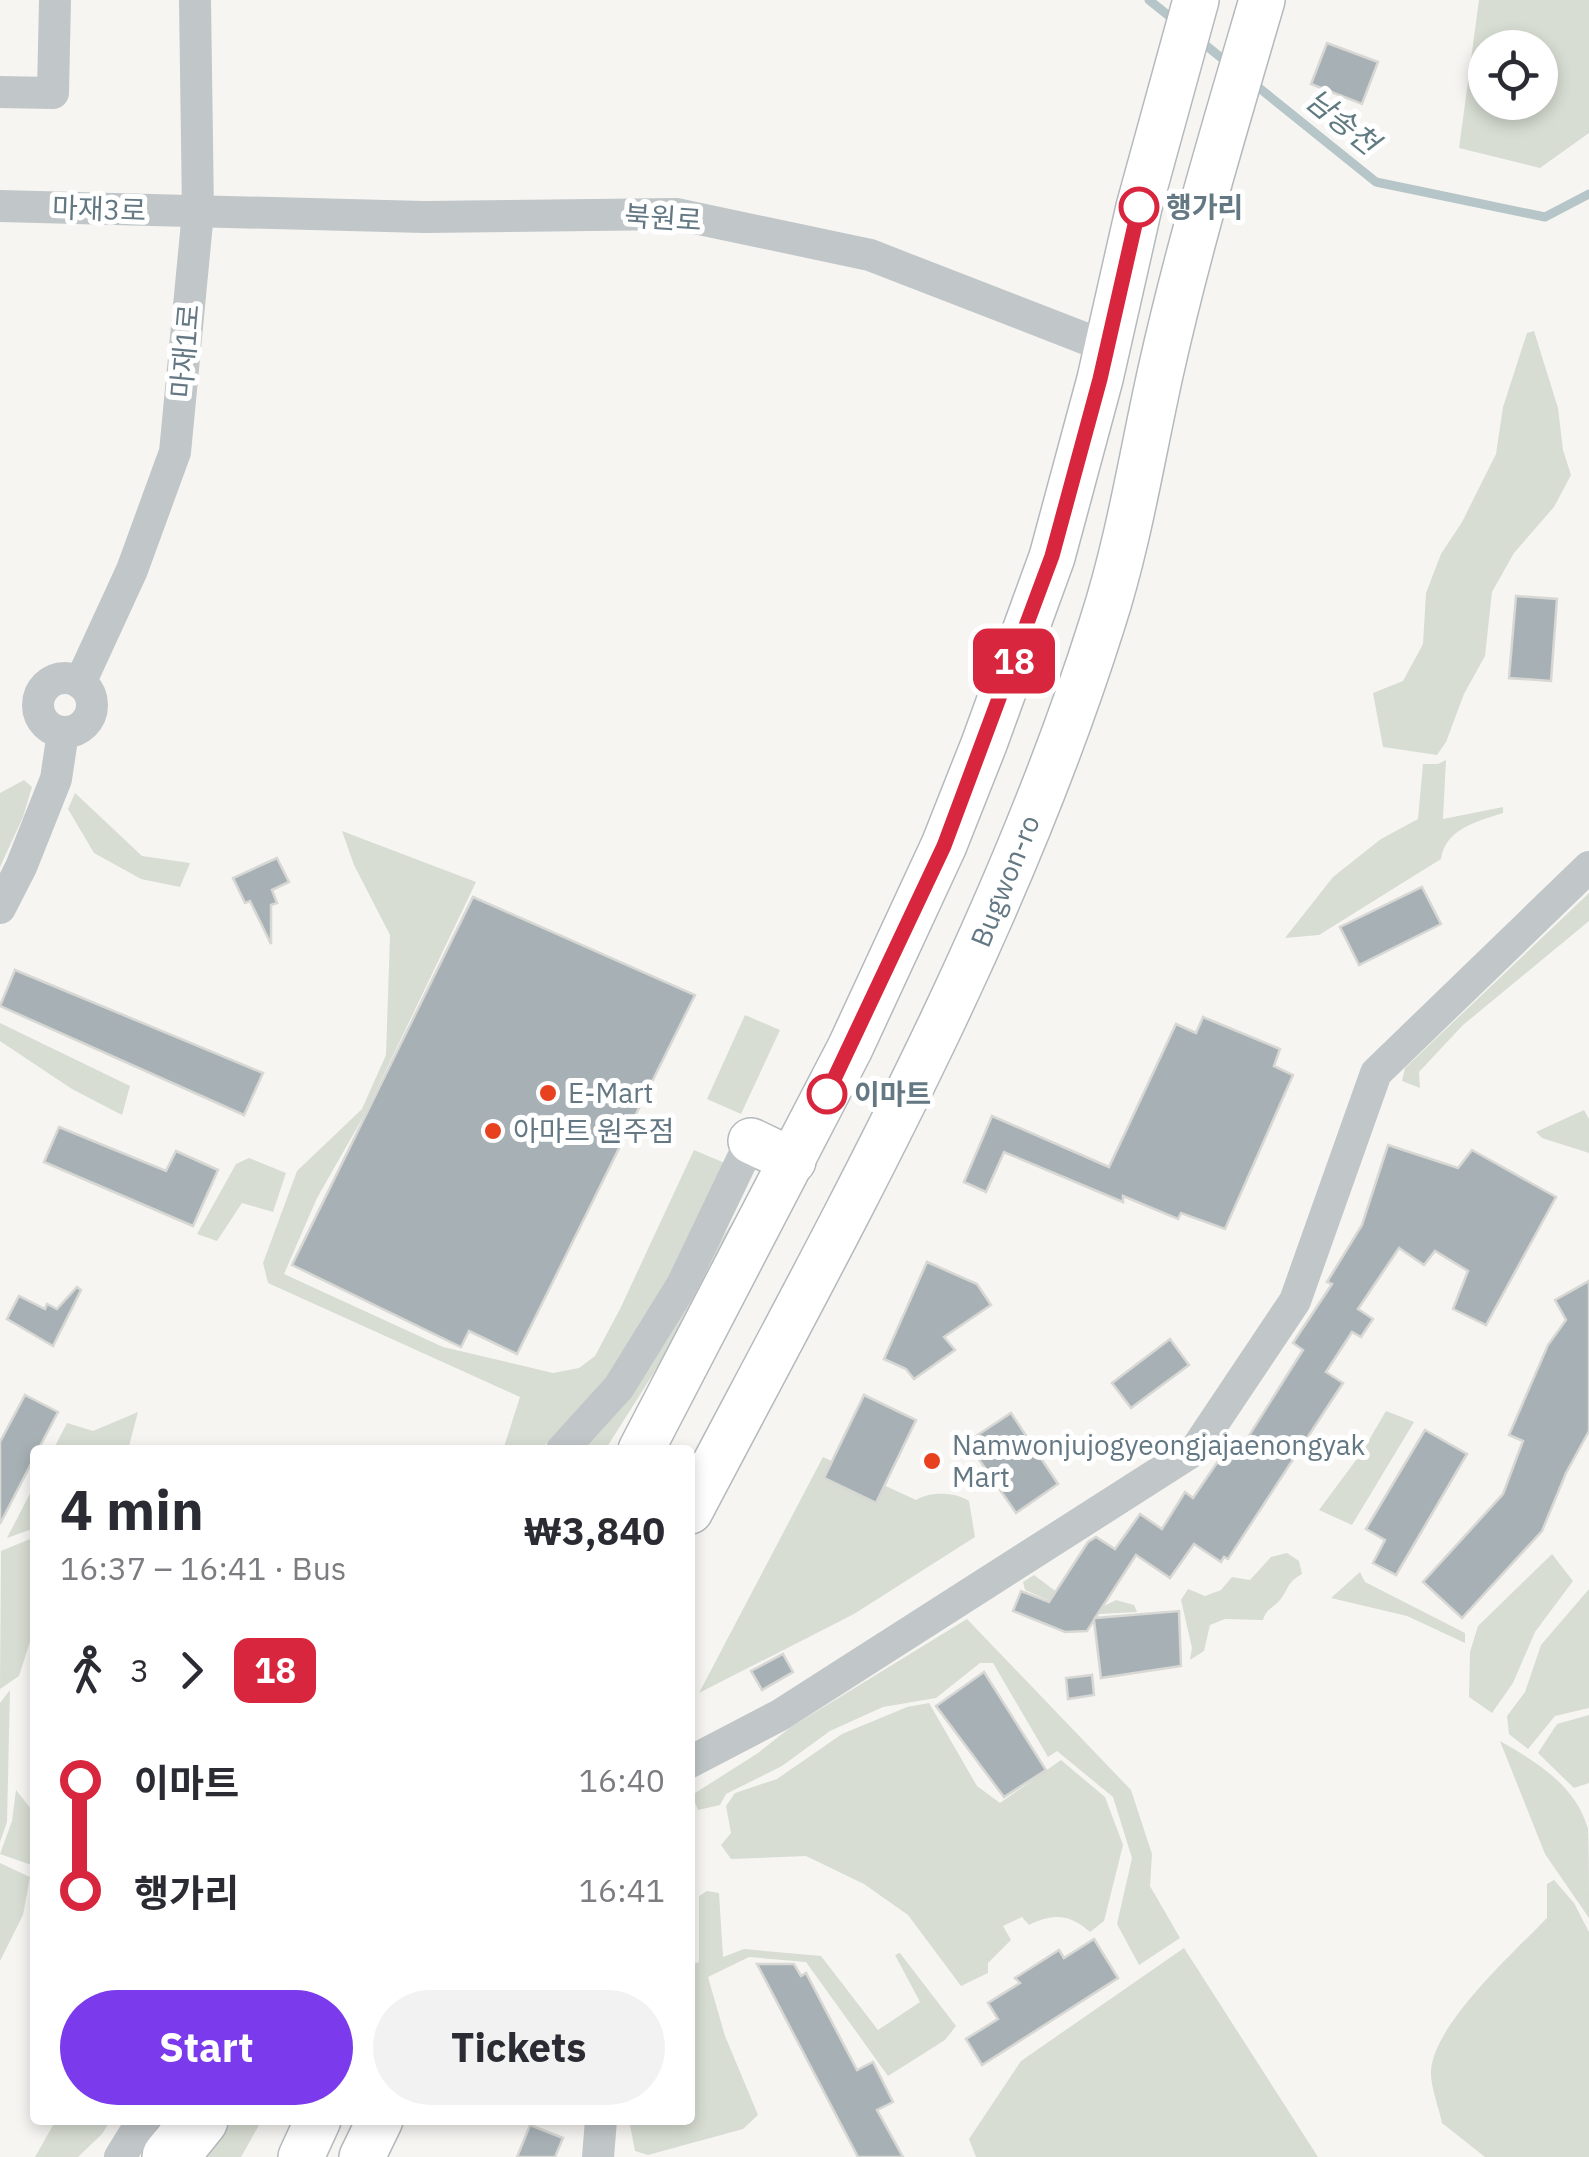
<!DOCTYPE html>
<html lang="en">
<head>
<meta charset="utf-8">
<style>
  body { margin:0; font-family:"IBM Plex Sans","Noto Sans KR",sans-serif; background:#f2f2f3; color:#2b2b33; height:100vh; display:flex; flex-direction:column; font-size:38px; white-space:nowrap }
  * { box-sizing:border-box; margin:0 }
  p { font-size:32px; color:#7c7c81 }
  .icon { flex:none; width:55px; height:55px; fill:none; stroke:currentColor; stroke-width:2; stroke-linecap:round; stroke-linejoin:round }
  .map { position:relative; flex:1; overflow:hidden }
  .sheet { position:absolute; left:30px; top:1445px; width:665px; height:680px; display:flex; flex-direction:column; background:#fff; border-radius:10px; box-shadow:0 5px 15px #0003 }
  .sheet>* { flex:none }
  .badge { padding:0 20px; border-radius:15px; font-size:35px; line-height:65px }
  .fabs { position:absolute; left:1468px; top:30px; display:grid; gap:20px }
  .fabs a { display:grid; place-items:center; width:90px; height:90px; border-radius:50%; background:#fff; box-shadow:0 5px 15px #0003; font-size:50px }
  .map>.badge { position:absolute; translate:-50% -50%; box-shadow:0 0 0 5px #fff }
  .legs { display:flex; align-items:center; gap:15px; height:110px; padding:0 30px; font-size:32px }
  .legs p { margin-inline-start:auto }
  .summary { display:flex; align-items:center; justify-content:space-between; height:170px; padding:0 30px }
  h1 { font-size:55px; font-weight:700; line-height:75px }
  .primary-button { display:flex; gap:20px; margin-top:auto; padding:20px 30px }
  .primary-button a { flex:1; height:115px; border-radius:60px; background:#7c3aed; color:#fff; font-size:40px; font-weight:700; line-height:115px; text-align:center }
  .primary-button a+a { background:#f2f2f3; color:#2b2b33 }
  ul { padding:0 30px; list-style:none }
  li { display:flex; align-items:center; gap:35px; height:110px; font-size:38px }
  li i { display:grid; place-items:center; width:15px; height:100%; margin:0 12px; background:currentColor }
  li i::after { content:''; width:25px; height:25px; margin:-12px; border:8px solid; border-radius:50%; background:#fff }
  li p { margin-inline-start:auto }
  li:first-child i { background:linear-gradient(#0000 50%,currentColor 0) }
  li:last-child i { background:linear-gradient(currentColor 50%,#0000 0) }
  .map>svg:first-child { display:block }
  .green { fill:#d7ddd3; fill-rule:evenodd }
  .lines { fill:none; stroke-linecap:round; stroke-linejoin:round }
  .stream { stroke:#b6c5c7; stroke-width:9 }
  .building { fill:#a7b1b5; stroke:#d7d7d4; stroke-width:2.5 }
  .secondary-casing { stroke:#b3b9bd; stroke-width:48 }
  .highway-casing { stroke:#b4b8bb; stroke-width:58 }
  .street { stroke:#c1c6c8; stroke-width:32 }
  .secondary { stroke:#fff; stroke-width:45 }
  .highway { stroke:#fff; stroke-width:55 }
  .line-1-casing { stroke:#fff; stroke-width:22 }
  .line-1 { stroke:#d7263d; stroke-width:15 }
  .stop-1-dot { fill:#fff; stroke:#d7263d; stroke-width:5 }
  .poi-dot { fill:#e74120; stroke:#fff; stroke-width:4 }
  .labels { text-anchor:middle; stroke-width:10; stroke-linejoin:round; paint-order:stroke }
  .stop-label { font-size:28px; font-weight:bold; fill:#647884; stroke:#fff; text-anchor:start }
  .street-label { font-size:28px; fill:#647884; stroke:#fff }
  .poi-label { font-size:28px; fill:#647884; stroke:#fff; text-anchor:start }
  .water-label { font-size:30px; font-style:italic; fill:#5f7a80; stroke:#fff }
</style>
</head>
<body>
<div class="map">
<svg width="1589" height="2157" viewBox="0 0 1589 2157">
  <rect width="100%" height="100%" fill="#f6f5f2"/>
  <g class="green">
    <path d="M1479 0H1589V133L1540 168 1459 148ZM1485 48H1540V102H1485Z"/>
    <polygon points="1534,331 1558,408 1563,450 1571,475 1554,507 1514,553 1492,592 1485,656 1464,694 1446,742 1437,755 1383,747 1373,693 1403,681 1423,644 1426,593 1441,554 1462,522 1496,454 1503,407 1527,333"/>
    <path d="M1446 760 1443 819 1503 807V813C1478 821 1445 829 1441 859L1319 935 1285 938 1333 877 1381 839 1418 819 1423 764H1438Z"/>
    <polygon points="24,780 32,787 23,817 0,867 0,793"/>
    <polygon points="75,793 142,856 190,863 180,887 141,879 94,853 68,809"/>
    <polygon points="342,831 476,882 366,1112 317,1198 284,1274 443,1347 553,1373 579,1368 595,1356 621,1307 694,1150 727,1164 709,1208 611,1384 565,1430 538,1450 503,1450 520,1397 268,1283 263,1263 297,1171 362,1109 386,1055 390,935 354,865"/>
    <polygon points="1589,893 1589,921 1463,1025 1419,1072 1420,1088 1402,1081 1405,1068"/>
    <polygon points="745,1015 780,1030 741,1114 707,1099"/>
    <polygon points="0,1023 130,1086 122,1115 72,1089 0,1041"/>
    <polygon points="1584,1110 1589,1119 1589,1153 1542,1138 1536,1132"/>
    <polygon points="249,1158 286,1173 273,1212 242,1203 217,1241 197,1234 236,1164"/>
    <polygon points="738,1213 679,1333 605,1450 575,1450 624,1394"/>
    <polygon points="1386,1411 1414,1422 1352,1525 1319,1510 1362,1452"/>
    <polygon points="138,1412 128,1450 53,1450 67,1423 93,1431"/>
    <path d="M823 1457 916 1500C930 1491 956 1492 969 1501L975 1537 854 1614 699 1693Z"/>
    <polygon points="35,1484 35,1528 7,1538"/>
    <polygon points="35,1537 35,1626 19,1676 0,1689 1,1551"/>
    <path d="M1287 1553 1299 1561 1302 1574C1285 1584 1290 1588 1280 1600 1272 1609 1267 1608 1263 1620L1225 1619 1210 1625 1204 1651 1190 1660 1192 1648 1181 1600 1188 1589 1205 1596 1221 1590 1232 1577 1250 1580 1271 1557Z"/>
    <polygon points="1552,1554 1573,1581 1535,1632 1513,1683 1492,1713 1469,1697 1470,1652 1478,1626"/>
    <polygon points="1360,1572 1365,1582 1465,1633 1465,1643 1407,1616 1331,1598"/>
    <polygon points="1034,1575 1062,1596 1100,1608 1116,1600 1134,1605 1137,1612 1082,1615 1025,1590 1023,1582"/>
    <polygon points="1589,1589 1589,1708 1555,1716 1528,1749 1509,1734 1507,1716 1525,1692 1541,1645"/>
    <polygon points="967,1619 1131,1790 1152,1854 1150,1886 1180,1938 1139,1965 1117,1924 1132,1858 1113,1797 1057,1751 1048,1757 993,1663 980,1663 936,1698 883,1707 830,1731 782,1766 726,1794 720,1805 698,1810 692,1795 758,1753 791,1727"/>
    <polygon points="10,1690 7,1822 0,1842 0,1703"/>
    <path d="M929 1703 977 1786 1000 1803 1061 1760 1105 1797 1123 1845 1104 1921 1090 1932C1070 1914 1053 1913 1029 1925L1022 1917 1003 1926 1011 1940 988 1963V1973L961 1986 908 1915 864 1884 806 1856 731 1859 721 1845 731 1833 726 1806 735 1793 777 1779 842 1734 907 1707Z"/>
    <polygon points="1589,1715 1589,1783 1574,1788 1538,1753 1557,1724"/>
    <path d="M1500 1741C1537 1762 1576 1786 1588 1829 1589 1852 1589 1892 1589 1918L1545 1854Z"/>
    <polygon points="16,1790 35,1814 34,1866 0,1854 12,1821"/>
    <polygon points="0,1863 30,1877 23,1915 0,1961"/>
    <path d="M1554 1880 1574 1903 1589 1932V2157H1485L1442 2123C1439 2108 1430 2086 1431 2070 1435 2023 1514 1952 1547 1918V1884Z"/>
    <polygon points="707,1891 719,1893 723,1957 744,1949 821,1956 878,2030 920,2002 895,1955 900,1953 956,2026 945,2040 888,2076 806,1962 749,1957 708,1977 725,2036 758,2115 743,2129 648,2155 635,2151 629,2120 690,2120 690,1965 699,1962 699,1896"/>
    <polygon points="1184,1948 1318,2157 976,2157 969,2139 1021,2061"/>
    <polygon points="56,2120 111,2120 102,2134 78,2157 35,2157"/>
    <polygon points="227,2120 262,2120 241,2157 203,2157"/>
  </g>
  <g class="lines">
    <g class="stream">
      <polyline points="1149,0 1174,20"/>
      <polyline points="1198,39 1229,64"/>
      <polyline points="1253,83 1376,182 1545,217 1589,194"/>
    </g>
  </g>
  <g class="building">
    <polygon points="1327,43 1378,62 1362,104 1311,84"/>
    <polygon points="1516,596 1557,599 1551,681 1509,678"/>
    <polygon points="277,858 289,882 272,890 277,903 271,905 271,944 250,901 245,903 233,878"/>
    <polygon points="1422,887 1441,924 1359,965 1340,927"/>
    <polygon points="473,897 695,995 517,1354 469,1331 461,1347 292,1265"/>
    <polygon points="15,970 263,1073 244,1115 0,1006"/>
    <polygon points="1203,1017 1280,1049 1274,1066 1293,1075 1225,1229 1181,1213 1178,1219 1123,1196 1123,1202 1004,1152 986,1192 964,1182 992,1116 1109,1167 1176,1024 1196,1033"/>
    <polygon points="59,1127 166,1171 176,1151 218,1170 193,1226 44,1162"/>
    <polygon points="1388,1145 1458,1168 1472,1150 1556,1197 1486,1325 1453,1309 1468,1271 1435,1251 1424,1265 1399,1248 1358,1309 1373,1319 1361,1337 1352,1332 1326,1372 1343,1383 1228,1559 1224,1557 1221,1562 1194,1544 1170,1578 1136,1555 1095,1618 1179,1611 1181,1666 1101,1678 1094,1620 1087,1631 1065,1632 1013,1611 1021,1591 1049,1602 1088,1542 1096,1537 1115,1549 1140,1514 1162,1529 1185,1492 1193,1498 1225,1451 1235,1458 1303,1350 1293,1343 1332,1284 1327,1282 1362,1225"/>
    <polygon points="927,1262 977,1284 991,1305 944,1337 955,1350 914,1379 906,1369 884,1359"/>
    <polygon points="1589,1281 1589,1431 1566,1473 1542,1531 1462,1618 1423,1582 1503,1494 1523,1441 1509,1435 1548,1345 1566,1320 1555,1300"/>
    <polygon points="77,1287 81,1290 53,1346 7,1319 19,1296 45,1309 47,1304 57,1309"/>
    <polygon points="1170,1339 1189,1365 1131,1408 1112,1383"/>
    <polygon points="25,1395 58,1412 38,1450 35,1450 35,1456 0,1524 0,1442"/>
    <polygon points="864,1395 916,1420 876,1503 824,1478"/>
    <polygon points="1011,1413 1058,1484 1016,1513 967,1442"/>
    <polygon points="1425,1430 1467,1454 1396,1575 1373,1563 1385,1540 1366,1529"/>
    <polygon points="783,1654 793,1672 762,1690 751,1671"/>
    <polygon points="984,1672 1046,1770 1004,1797 936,1706"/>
    <polygon points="1092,1675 1094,1695 1068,1699 1066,1678"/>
    <polygon points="1094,1939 1118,1978 982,2065 966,2039 998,2019 988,2003 1020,1983 1015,1978 1059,1950 1064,1958"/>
    <polygon points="757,1964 794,1964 801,1976 806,1973 857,2070 873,2062 893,2102 877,2110 903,2157 858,2157"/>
    <polygon points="530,2125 563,2138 555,2157 517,2157"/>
  </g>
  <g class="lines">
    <defs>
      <g id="secondary">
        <polyline points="751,1141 793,1161"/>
        <polyline points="641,1450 850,1048 944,845 984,744 1052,557 1100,379 1139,207 1196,0"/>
        <path d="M690 1511C842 1222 1003 937 1102 624 1129 541 1142 455 1161 370 1189 245 1226 123 1262 0"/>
        <polyline points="301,2157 318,2120"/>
        <polyline points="362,2157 380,2120"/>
      </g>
      <polyline id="highway" points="170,2157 200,2120"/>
    </defs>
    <use href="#secondary" class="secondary-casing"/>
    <use href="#highway" class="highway-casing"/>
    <g class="street">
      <polyline points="0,92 53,93 55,0"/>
      <polyline points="0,206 424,217 676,214 870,255 1107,347"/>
      <circle cx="65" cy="705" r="27"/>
      <polyline points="80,683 132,570 175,452 198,212 195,0"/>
      <polyline points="0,908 21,867 56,779 63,732"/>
      <polyline points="562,1450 619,1387 682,1285 751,1141"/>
      <polyline points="690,1762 780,1715 1196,1449 1295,1301 1376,1073 1589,867"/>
      <polyline points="120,2157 143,2120"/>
      <polyline points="598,2157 601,2120"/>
    </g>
    <use href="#secondary" class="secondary"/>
    <use href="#highway" class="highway"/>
  </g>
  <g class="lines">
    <defs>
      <polyline id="line-1" points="827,1094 944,846 1052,556 1100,379 1139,207"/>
    </defs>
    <use href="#line-1" class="line-1-casing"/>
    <use href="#line-1" class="line-1"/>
  </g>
  <g class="stop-1-dot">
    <circle cx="1139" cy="207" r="18"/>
    <circle cx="827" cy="1094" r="18"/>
  </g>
  <g class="poi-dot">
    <circle cx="548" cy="1093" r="10"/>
    <circle cx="493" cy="1131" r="10"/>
    <circle cx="932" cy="1461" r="10"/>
  </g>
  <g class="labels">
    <g class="stop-label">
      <text x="1166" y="217">행가리</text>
      <text x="854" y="1104">이마트</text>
    </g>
    <g class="street-label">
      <text transform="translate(99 209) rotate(2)" y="10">마재3로</text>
      <text transform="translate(663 218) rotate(4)" y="10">북원로</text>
      <text transform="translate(185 351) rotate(-85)" y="10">마재1로</text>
      <text transform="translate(1005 881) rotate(-68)" y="10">Bugwon-ro</text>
    </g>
    <g class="poi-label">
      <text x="568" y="1103">E-Mart</text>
      <text x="513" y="1141">아마트 원주점</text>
      <text x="952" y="1455">Namwonjujogyeongjajaenongyak<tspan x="952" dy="32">Mart</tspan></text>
    </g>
    <g class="water-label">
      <text transform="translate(1342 122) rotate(39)" y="10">남송천</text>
    </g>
  </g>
</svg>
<div class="fabs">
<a><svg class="icon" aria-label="locate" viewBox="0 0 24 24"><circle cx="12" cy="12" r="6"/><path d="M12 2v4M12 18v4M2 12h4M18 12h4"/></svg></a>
</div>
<b class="badge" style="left:1014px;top:661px;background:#d7263d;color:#fff">18</b>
<section class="sheet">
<div class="summary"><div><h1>4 min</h1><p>16:37 – 16:41 · Bus</p></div><b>₩3,840</b></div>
<div class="legs"><svg class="icon" aria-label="walk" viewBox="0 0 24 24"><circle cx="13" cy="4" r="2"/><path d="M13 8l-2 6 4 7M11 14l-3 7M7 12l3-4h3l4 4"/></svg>3<svg class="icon" aria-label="forward" viewBox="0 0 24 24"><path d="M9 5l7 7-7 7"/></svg><b class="badge" style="background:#d7263d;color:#fff">18</b></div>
<ul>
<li><i style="color:#d7263d"></i><b>이마트</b><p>16:40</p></li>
<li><i style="color:#d7263d"></i><b>행가리</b><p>16:41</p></li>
</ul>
<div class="primary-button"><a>Start</a><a>Tickets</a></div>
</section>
</div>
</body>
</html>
